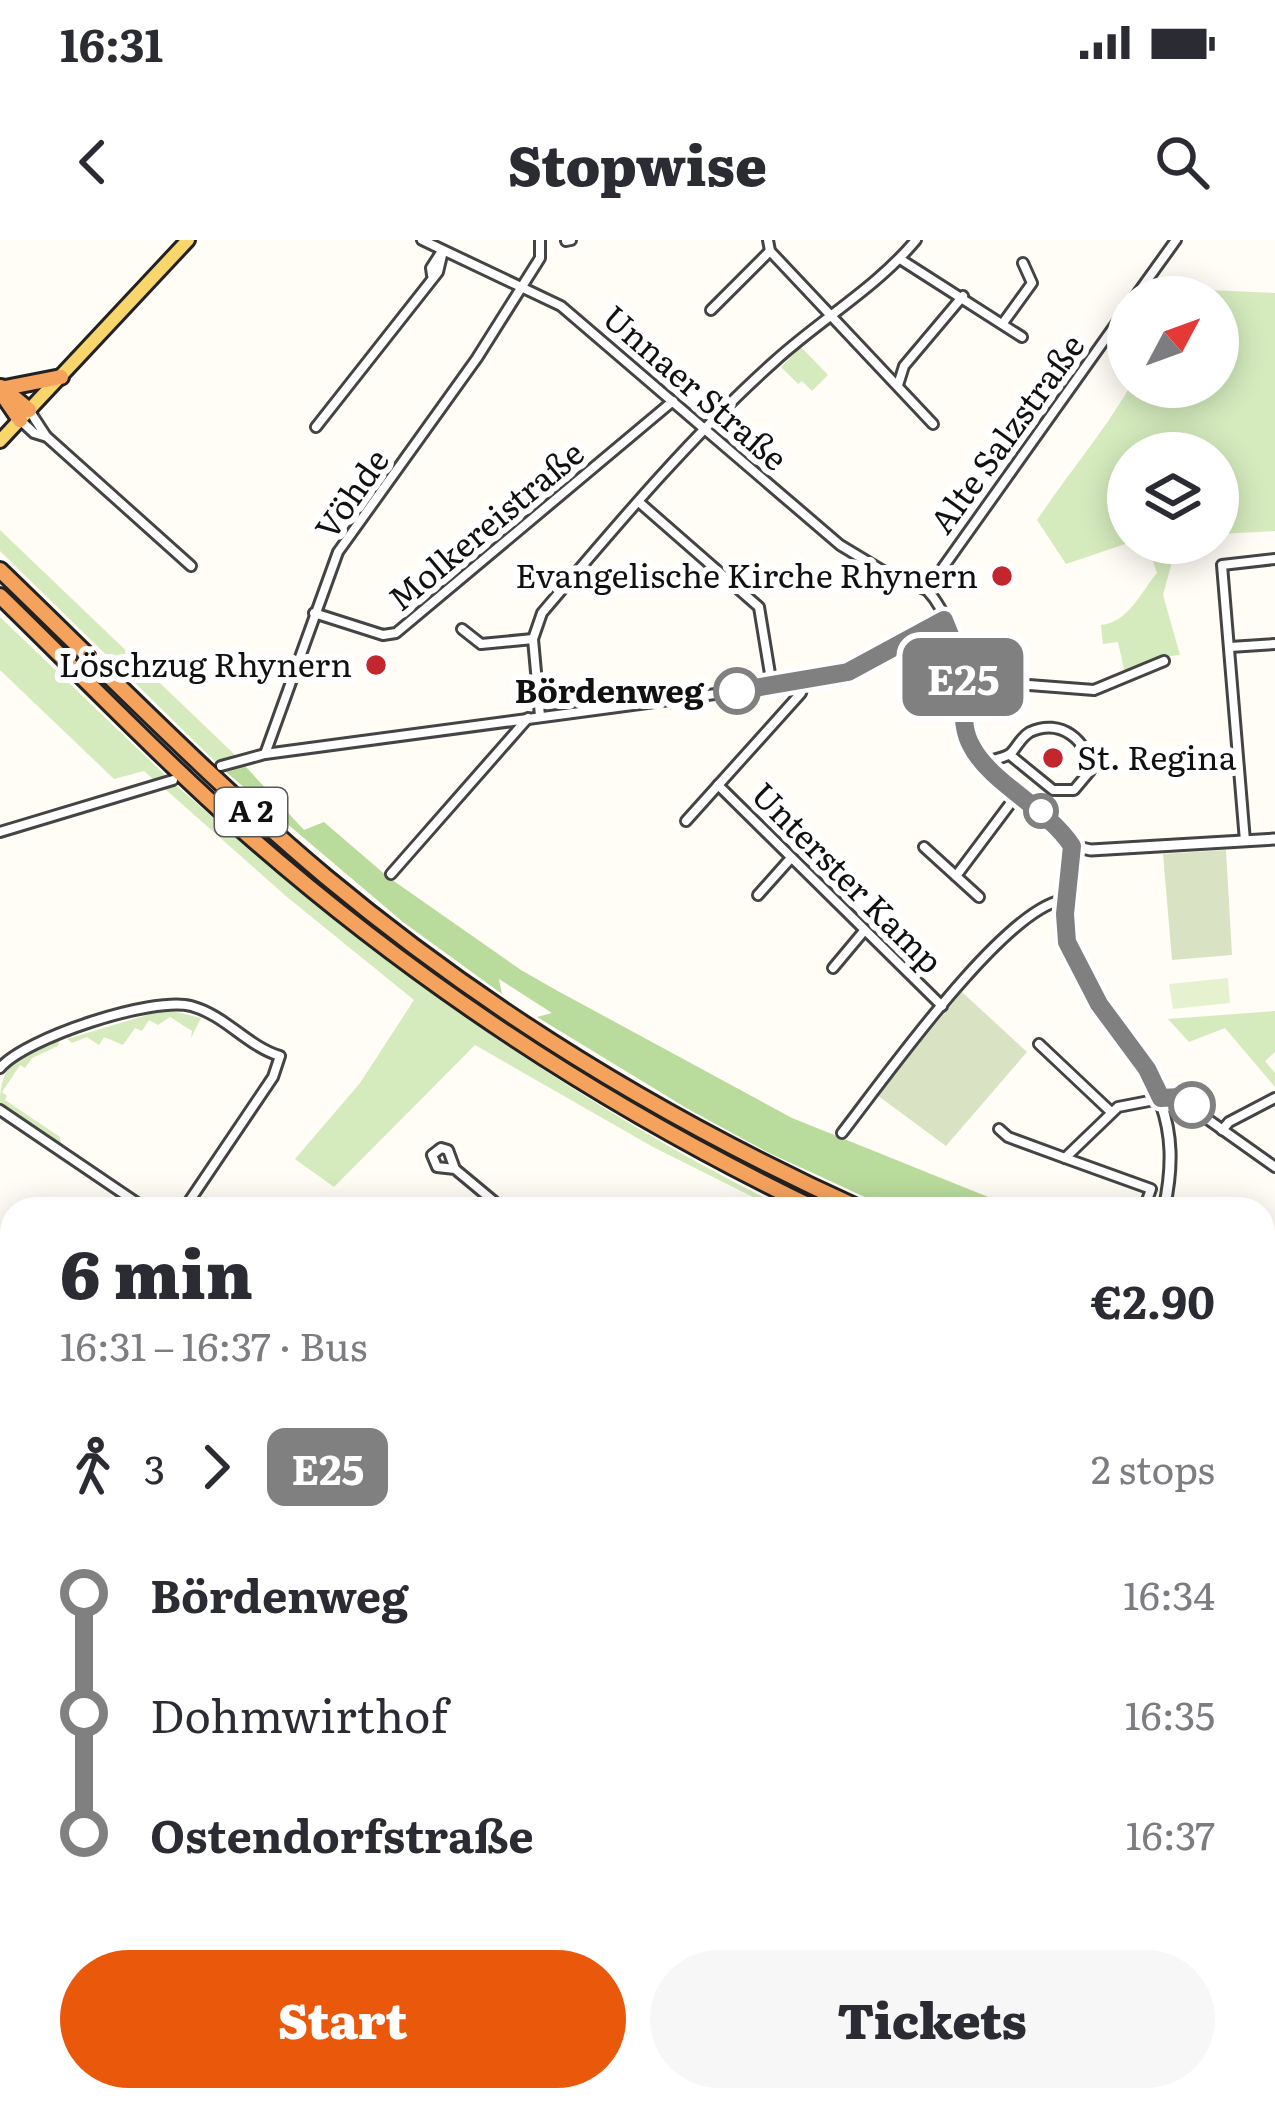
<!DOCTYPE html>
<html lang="en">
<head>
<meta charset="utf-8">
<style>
  body { margin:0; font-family:Literata,serif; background:#f7f7f7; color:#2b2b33; height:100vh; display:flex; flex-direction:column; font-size:45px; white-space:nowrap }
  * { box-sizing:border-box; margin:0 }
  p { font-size:39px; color:#7c7c81 }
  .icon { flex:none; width:66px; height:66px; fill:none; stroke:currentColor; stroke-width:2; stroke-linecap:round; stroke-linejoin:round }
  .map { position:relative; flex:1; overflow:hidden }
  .details { position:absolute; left:0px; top:957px; width:1275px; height:915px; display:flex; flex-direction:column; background:#fff; border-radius:36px 36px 0 0; box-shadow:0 6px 30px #0003 }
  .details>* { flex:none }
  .badge { padding:0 24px; border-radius:18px; font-size:42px; line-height:78px }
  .needle { width:78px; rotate:49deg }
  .tools { position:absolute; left:1107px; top:36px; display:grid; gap:24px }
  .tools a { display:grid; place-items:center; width:132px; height:132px; border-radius:50%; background:#fff; box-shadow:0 6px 30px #0003; font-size:60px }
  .map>.badge { position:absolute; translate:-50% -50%; box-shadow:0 0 0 6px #fff }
  .legs { display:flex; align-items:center; gap:18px; height:132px; padding:0 60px; font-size:39px }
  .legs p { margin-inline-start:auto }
  .overview { display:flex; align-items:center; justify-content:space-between; height:204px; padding:0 60px }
  h1 { font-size:66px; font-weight:800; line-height:90px }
  .cta { display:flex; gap:24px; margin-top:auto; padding:24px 60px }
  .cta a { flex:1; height:138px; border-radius:72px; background:#ea580c; color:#fff; font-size:48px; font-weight:800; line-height:138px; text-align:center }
  .cta a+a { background:#f7f7f7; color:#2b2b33 }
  ul { padding:0 60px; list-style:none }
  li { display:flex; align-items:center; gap:42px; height:120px; font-size:45px }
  li i { display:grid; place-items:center; width:18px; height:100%; margin:0 15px; background:currentColor }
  li i::after { content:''; width:30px; height:30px; margin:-15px; border:9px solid; border-radius:50%; background:#fff }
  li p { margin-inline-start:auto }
  li:first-child i { background:linear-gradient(#0000 50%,currentColor 0) }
  li:last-child i { background:linear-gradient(currentColor 50%,#0000 0) }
  .status { display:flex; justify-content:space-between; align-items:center; height:84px; padding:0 60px; background:#fff; direction:ltr }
  .status svg { height:33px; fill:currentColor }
  header { display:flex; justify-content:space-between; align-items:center; height:156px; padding:0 60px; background:#fff; font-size:54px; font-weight:800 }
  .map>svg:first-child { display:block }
  .green { fill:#d5ebbd }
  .forest { fill:#b9dc9c }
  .cemetery { fill:#d9e3c4 }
  .pitch { fill:#e6f2cf }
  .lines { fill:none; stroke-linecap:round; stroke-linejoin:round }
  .stream { stroke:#3f96cf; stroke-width:3 }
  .minor-casing { stroke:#444; stroke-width:14 }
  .tertiary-casing { stroke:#444; stroke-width:15 }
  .secondary-casing { stroke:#333; stroke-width:16 }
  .primary-casing { stroke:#222; stroke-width:18 }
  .motorway-casing { stroke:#222; stroke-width:20 }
  .minor { stroke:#fff; stroke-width:8 }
  .tertiary { stroke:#fff; stroke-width:9 }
  .secondary { stroke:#fff6b0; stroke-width:10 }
  .primary { stroke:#f9d66b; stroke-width:12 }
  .motorway { stroke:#f5a25d; stroke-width:14 }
  .line-1-casing { stroke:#fff; stroke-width:27 }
  .line-1 { stroke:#808080; stroke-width:18 }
  .poi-dot { fill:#c4262e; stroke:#fff; stroke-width:4.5 }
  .stop-1-dot { fill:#fff; stroke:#808080; stroke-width:6 }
  .labels { text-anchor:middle; stroke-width:12; stroke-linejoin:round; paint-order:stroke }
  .shield { fill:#fff; stroke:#585858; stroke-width:3 }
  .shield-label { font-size:30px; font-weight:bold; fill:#111 }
  .street-label { font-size:33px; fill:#111; stroke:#fff }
  .poi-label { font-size:33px; fill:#111; stroke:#fff; text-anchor:end }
  .stop-label { font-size:33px; font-weight:bold; fill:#111; stroke:#fff; text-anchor:end }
</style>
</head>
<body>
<div class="status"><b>16:31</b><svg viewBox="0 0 49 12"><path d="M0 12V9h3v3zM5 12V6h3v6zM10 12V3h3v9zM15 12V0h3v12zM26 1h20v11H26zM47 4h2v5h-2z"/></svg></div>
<header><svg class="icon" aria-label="back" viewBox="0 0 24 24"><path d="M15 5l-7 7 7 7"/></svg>Stopwise<svg class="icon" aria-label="search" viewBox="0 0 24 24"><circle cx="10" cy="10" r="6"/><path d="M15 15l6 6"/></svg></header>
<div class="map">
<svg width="1275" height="1871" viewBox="0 0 1275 1871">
  <rect width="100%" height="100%" fill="#fffdf5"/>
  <g class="green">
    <path d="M1184 49 1275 53V291L1218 294V213H1128V303L1066 324 1037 280C1067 235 1102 194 1130 147H1218V57H1178Z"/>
    <polygon points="801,107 828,135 812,151 802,141 798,144 781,127"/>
    <polygon points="0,290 232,512 246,527 226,532 0,311"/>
    <path d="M1147 303H1177L1163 355 1180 415 1155 418 1125 434 1118 402 1103 404 1101 385C1129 382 1140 353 1157 333Z"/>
    <polygon points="0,377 165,535 154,540 144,531 114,539 0,430"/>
    <path d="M177 546C364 712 562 858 787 969H777L653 907 475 805 334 947 295 919 360 843 414 760 287 657 165 549Z"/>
    <polygon points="1275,771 1275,812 1265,821 1275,833 1275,847 1225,788 1189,802 1168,779"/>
    <polygon points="157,772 177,772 201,778 191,798 192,791 170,777 158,785 149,780 142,791 135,788 123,805 104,797 99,805 87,797 72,803 67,799"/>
    <path d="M59 801 58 806 32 818 25 828 20 825 2 852 7 856 5 860 60 897 61 904 0 864C0 821 21 814 59 801Z"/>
  </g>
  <polygon class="forest" points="246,527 304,590 324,582 388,637 521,730 556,750 792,878 1018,969 891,969 767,912 688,869 537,777 552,773 499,739 502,754 403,682 226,532"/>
  <g class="cemetery">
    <polygon points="1226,610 1232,715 1172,720 1163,614"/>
    <polygon points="962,752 1027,812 946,906 877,855"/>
  </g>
  <g class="pitch">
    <polygon points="1228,738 1230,763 1173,769 1169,744"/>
    <polygon points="1263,1384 1275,1388 1275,1551 1263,1531"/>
  </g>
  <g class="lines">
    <g class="stream">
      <polyline points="1263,1478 1275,1473"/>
      <polyline points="1263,1552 1275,1572"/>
    </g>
    <defs>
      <g id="minor">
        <polyline points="422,0 561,66 840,305 893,337 927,350"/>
        <polyline points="768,0 770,11 933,184"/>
        <polyline points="566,1 571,0"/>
        <polyline points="900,19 1022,97"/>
        <polyline points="432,35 431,28 442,11"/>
        <polyline points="1135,57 1176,0"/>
        <polyline points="711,70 770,11"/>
        <polyline points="1003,83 1032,43 1023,23"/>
        <polyline points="898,145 904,126 963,56"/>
        <polyline points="29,170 46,196"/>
        <polyline points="20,180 34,193 47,197 191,326"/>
        <polyline points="316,187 438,32 443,11"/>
        <polyline points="640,263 759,367 772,446"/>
        <polyline points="927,350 1128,67"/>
        <path d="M927 350C947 371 961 414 963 444 965 466 960 488 972 508 995 546 1046 566 1072 606"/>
        <polyline points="314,373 383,395 396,393 673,161"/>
        <polyline points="462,389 481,404 533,399"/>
        <polyline points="1230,407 1275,404"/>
        <polyline points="963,440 1094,450 1164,421"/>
        <path d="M540 476 533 399 542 373C615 287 691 196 775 121 821 79 876 48 916 0"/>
        <polyline points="265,514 338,312 477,118 540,18 540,0"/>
        <path d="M986 523C992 519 1006 518 1011 513 1018 506 1020 498 1030 492 1060 478 1089 500 1090 531L1074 550H1053L1010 515"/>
        <polyline points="221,526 265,514 820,440 869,424 944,379"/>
        <polyline points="718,545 942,766"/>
        <polyline points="686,581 801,453 804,442"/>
        <polyline points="0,592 173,540"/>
        <polyline points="1245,601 1222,325 1275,319"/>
        <polyline points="924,607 979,657"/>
        <polyline points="391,634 528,478"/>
        <polyline points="956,636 1019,552"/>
        <polyline points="758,655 791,618"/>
        <polyline points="833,728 864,691"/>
        <polyline points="1039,804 1110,871"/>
        <path d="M0 828C25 798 153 756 191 766 225 775 247 806 280 816L273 837 184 969"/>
        <polyline points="0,870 146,969"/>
        <polyline points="999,889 1008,897 1065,918 1118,867 1175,856 1275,927"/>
        <polyline points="1222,890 1229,882 1275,858"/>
        <path d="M842 893C881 843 1007 664 1065 660"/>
        <polyline points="1065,918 1151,949 1144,969"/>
        <polyline points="455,929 437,927 432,915 441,908 448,910 455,929 503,969"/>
        <polyline points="0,1496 12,1502"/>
        <polyline points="548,1860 565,1868"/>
        <polyline points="1190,1860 1199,1871"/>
      </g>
      <path id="tertiary" d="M1164 969C1183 881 1156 841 1106 772 1090 751 1073 725 1066 698 1059 669 1072 636 1072 606L1091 610 1275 599"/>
      <g id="secondary">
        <polyline points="0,1039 12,1047"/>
        <polyline points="1263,1370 1275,1374"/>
        <polyline points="563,1871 572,1860"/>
      </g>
      <polyline id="primary" points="0,201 188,0"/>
      <g id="motorway">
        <polyline points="1,147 29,170"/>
        <polyline points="5,148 61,137"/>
        <polyline points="0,151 20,180"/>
        <path d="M0 330C108 434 212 541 326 637 488 772 669 882 861 969"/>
        <path d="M0 356C80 434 158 515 242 590 415 743 608 869 816 969"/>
        <polyline points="1263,1121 1275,1125"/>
        <polyline points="1263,1141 1275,1145"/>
      </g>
    </defs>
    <use href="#minor" class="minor-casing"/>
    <use href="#tertiary" class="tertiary-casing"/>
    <use href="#secondary" class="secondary-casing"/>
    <use href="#primary" class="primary-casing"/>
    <use href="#motorway" class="motorway-casing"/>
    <use href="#minor" class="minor"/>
    <use href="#tertiary" class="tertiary"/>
    <use href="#secondary" class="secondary"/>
    <use href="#primary" class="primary"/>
    <use href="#motorway" class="motorway"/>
  </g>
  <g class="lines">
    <defs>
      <path id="line-1" d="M737 451 848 432 944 380C952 400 961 420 963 442 965 464 960 487 972 507 991 543 1046 567 1072 606L1065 674 1067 702 1099 764 1147 829 1161 858 1181 857 1192 865"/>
    </defs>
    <use href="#line-1" class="line-1-casing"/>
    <use href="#line-1" class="line-1"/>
  </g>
  <g class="poi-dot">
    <circle cx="1002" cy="336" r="12"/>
    <circle cx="376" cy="425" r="12"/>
    <circle cx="1053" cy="518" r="12"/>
  </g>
  <g class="stop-1-dot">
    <circle cx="737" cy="451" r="21"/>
    <circle cx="1041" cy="571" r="15"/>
    <circle cx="1192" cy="865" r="21"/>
  </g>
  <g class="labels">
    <rect class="shield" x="215" y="548" width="72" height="48" rx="9"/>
    <g class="shield-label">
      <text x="251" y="582">A 2</text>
    </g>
    <g class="street-label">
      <text transform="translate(695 148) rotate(41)" y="12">Unnaer Straße</text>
      <text transform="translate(1007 194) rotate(-54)" y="12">Alte Salzstraße</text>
      <text transform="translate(352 254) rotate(-55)" y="12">Vöhde</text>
      <text transform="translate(486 286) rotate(-40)" y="12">Molkereistraße</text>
      <text transform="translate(847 638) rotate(45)" y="12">Unterster Kamp</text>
    </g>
    <g class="poi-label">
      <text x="978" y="348">Evangelische Kirche Rhynern</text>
      <text x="352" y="437">Löschzug Rhynern</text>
      <text x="1077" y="530" text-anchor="start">St. Regina</text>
    </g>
    <g class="stop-label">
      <text x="704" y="463">Bördenweg</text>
    </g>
  </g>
</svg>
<div class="tools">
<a><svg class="needle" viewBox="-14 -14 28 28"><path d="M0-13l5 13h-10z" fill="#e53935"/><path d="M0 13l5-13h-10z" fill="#7c7c81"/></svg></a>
<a><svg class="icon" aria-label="layers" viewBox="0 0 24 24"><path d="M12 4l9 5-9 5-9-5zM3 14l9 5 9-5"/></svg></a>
</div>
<b class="badge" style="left:963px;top:437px;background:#808080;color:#fff">E25</b>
<section class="details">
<div class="overview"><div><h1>6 min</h1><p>16:31 – 16:37 · Bus</p></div><b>€2.90</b></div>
<div class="legs"><svg class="icon" aria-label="walk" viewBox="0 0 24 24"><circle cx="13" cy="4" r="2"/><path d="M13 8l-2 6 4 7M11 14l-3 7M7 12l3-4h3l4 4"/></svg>3<svg class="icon" aria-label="forward" viewBox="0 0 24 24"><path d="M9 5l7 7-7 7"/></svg><b class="badge" style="background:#808080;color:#fff">E25</b><p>2 stops</p></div>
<ul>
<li><i style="color:#808080"></i><b>Bördenweg</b><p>16:34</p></li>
<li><i style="color:#808080"></i><span>Dohmwirthof</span><p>16:35</p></li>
<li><i style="color:#808080"></i><b>Ostendorfstraße</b><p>16:37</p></li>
</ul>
<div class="cta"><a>Start</a><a>Tickets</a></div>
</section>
</div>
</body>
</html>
